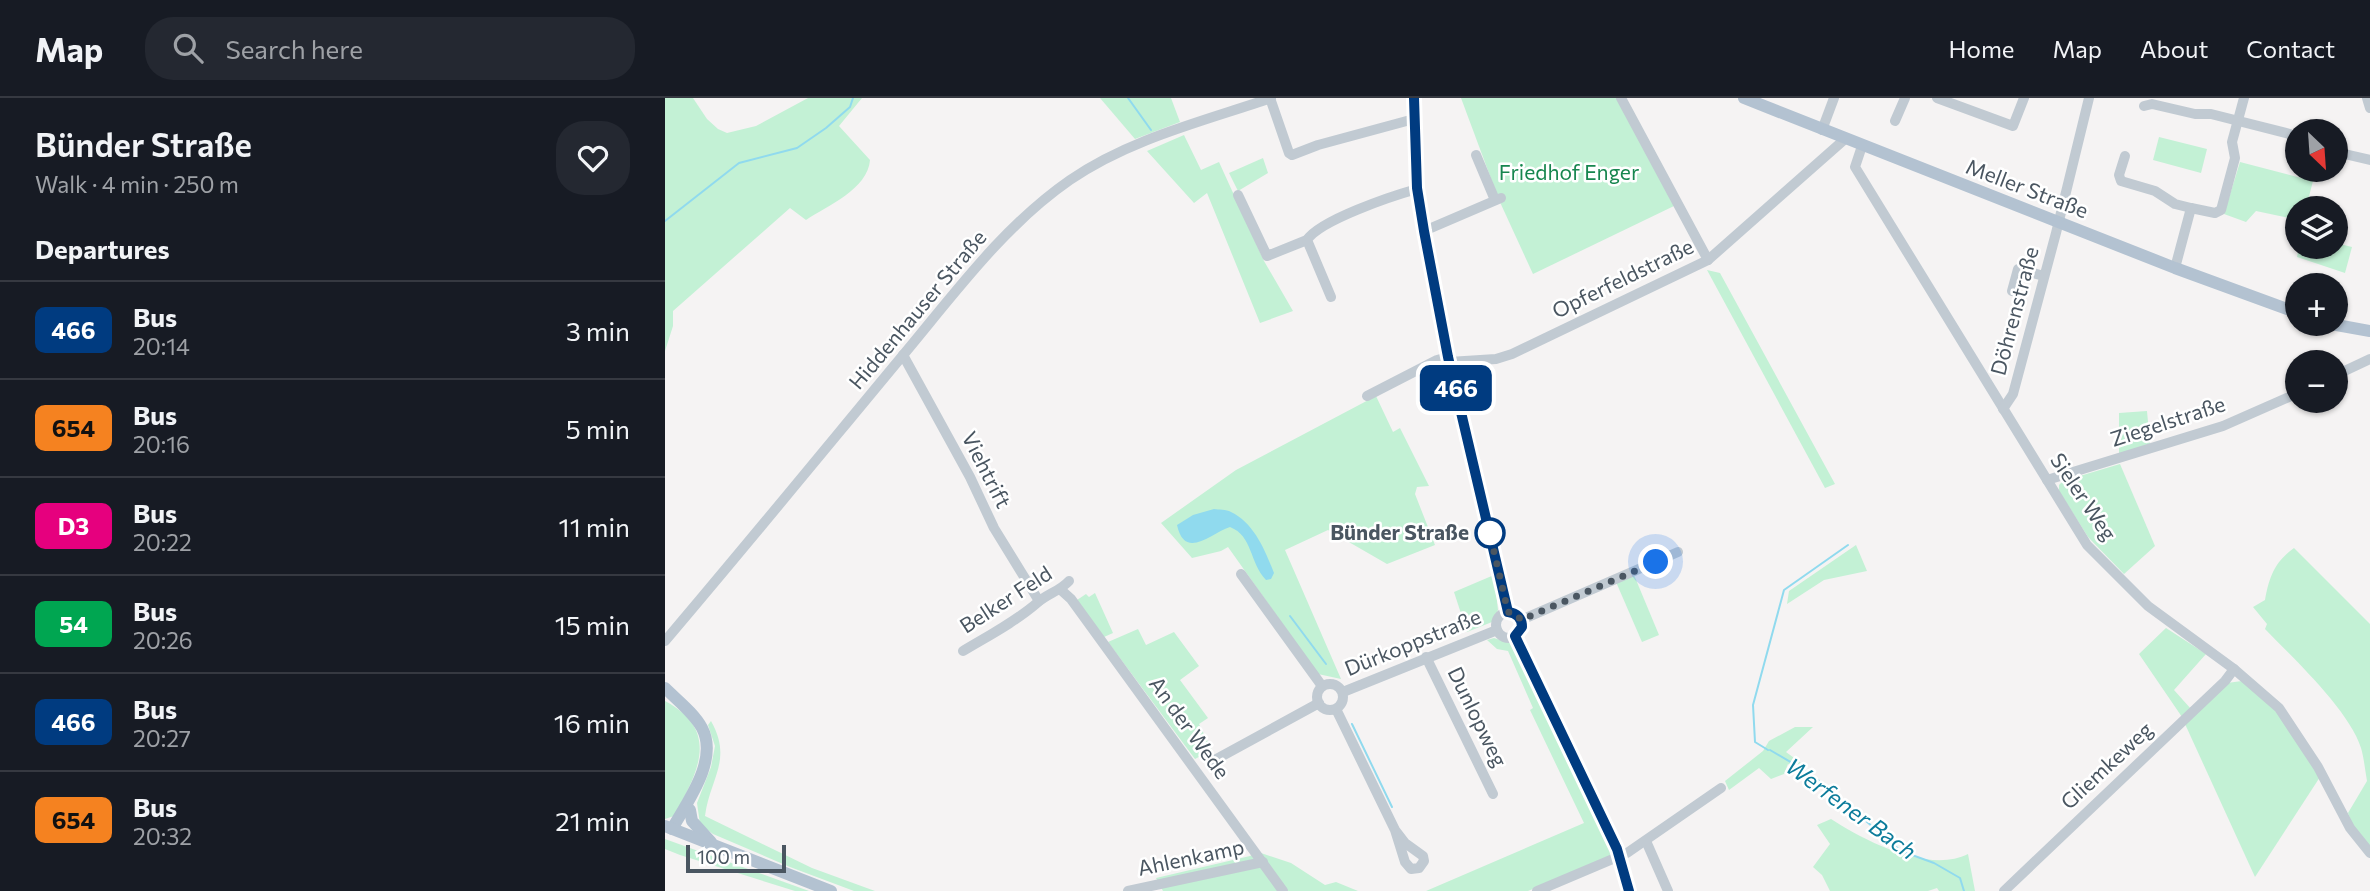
<!DOCTYPE html>
<html lang="en">
<head>
<meta charset="utf-8">
<style>
  body { margin:0; font-family:Commissioner,sans-serif; background:#242831; color:#f1f3f6; height:100vh; display:flex; flex-direction:column; font-size:26px; white-space:nowrap }
  * { box-sizing:border-box; margin:0 }
  p { font-size:23px; color:#9ea1a6 }
  .icon { flex:none; width:38px; height:38px; fill:none; stroke:currentColor; stroke-width:2; stroke-linecap:round; stroke-linejoin:round }
  .map { position:relative; flex:1; overflow:hidden }
  .drawer { display:flex; flex-direction:column; background:#171b24; width:665px }
  .drawer>* { flex:none }
  .badge { padding:0 14px; border-radius:10px; font-size:24px; line-height:46px }
  .needle { width:46px; rotate:155deg }
  .fabs { position:absolute; left:1620px; top:21px; display:grid; gap:14px }
  .fabs a { display:grid; place-items:center; width:63px; height:63px; border-radius:50%; background:#171b24; box-shadow:0 2px 5px #0004; font-size:35px }
  .scale { position:absolute; left:21px; bottom:18px; width:100px; box-sizing:border-box; padding-left:7px; border:4px solid #4a5661; border-top:0; font-size:19px; line-height:24px; white-space:nowrap; color:#4a5661; -webkit-text-stroke:5px #fff; paint-order:stroke }
  .you { position:absolute; width:35px; height:35px; margin:-18px; border:5px solid #fff; border-radius:50%; background:#1a73e8; box-shadow:0 0 0 10px #1a73e833 }
  .map>.badge { position:absolute; translate:-50% -50%; box-shadow:0 0 0 4px #fff }
  h2 { padding:0 35px; font-size:26px; line-height:63px }
  .round { display:grid; place-items:center; flex:none; width:74px; height:74px; border-radius:28px; background:#242831 }
  .summary { display:flex; align-items:center; justify-content:space-between; height:119px; padding:0 35px }
  h1 { font-size:33px; font-weight:600; line-height:52px }
  ul { padding:0; list-style:none }
  li { display:flex; align-items:center; gap:21px; height:98px; padding:0 35px; border-top:2px solid #363941 }
  li div { flex:1 }
  li b { display:block; font-size:26px }
  li em { font-style:normal }
  li .badge { min-width:77px; font-weight:700; text-align:center }
  header { display:flex; align-items:center; gap:42px; box-sizing:border-box; height:98px; padding:0 35px; background:#171b24; border-bottom:2px solid #363941 }
  header strong { font-size:33px }
  nav { display:flex; gap:38px; margin-inline-start:auto; font-size:24px }
  .search { width:490px; height:63px; background:#242831; display:flex; align-items:center; gap:18px; box-sizing:border-box; padding:0 24px; border-radius:28px; color:#9ea1a6; font-size:26px }
  main { display:flex; flex:1; min-height:0 }
  .map>svg:first-child { display:block }
  .green { fill:#c3f1d5 }
  .water { fill:#90daee }
  .lines { fill:none; stroke-linecap:round; stroke-linejoin:round }
  .stream { stroke:#90daee; stroke-width:2 }
  .minor { stroke:#c1cad2; stroke-width:10 }
  .major { stroke:#b3c2d1; stroke-width:12 }
  .line-casing { stroke:#fff; stroke-width:16 }
  .line { stroke:#003b80; stroke-width:10 }
  .walk { stroke:#4a5661; stroke-width:7; stroke-dasharray:0 12.6 }
  .stop-dot { fill:#fff; stroke:#003b80; stroke-width:3.5 }
  .labels { text-anchor:middle; stroke-width:5; stroke-linejoin:round; paint-order:stroke }
  .park-label { font-size:21px; fill:#17864f; stroke:#fff }
  .street-label { font-size:21px; fill:#4a5661; stroke:#fff }
  .stop-label { font-size:21px; font-weight:bold; fill:#4a5661; stroke:#fff; text-anchor:end }
  .water-label { font-size:23px; font-style:italic; fill:#0c7c9b; stroke:#fff }
</style>
</head>
<body>
<header>
<strong>Map</strong>
<div class="search"><svg class="icon" aria-label="search" viewBox="0 0 24 24"><circle cx="10" cy="10" r="6"/><path d="M15 15l6 6"/></svg>Search here</div>
<nav><a>Home</a><a>Map</a><a>About</a><a>Contact</a></nav>
</header>
<main>
<section class="drawer">
<div class="summary"><div><h1>Bünder Straße</h1><p>Walk · 4 min · 250 m</p></div><a class="round"><svg class="icon" aria-label="heart" viewBox="0 0 24 24"><path d="M12 20l-8-8c-3-5 5-10 8-4 3-6 11-1 8 4z"/></svg></a></div>
<h2>Departures</h2>
<ul>
<li><span class="badge" style="background:#003b80;color:#fff">466</span><div><b>Bus</b><p>20:14</p></div><em>3 min</em></li>
<li><span class="badge" style="background:#f58220;color:#111">654</span><div><b>Bus</b><p>20:16</p></div><em>5 min</em></li>
<li><span class="badge" style="background:#e6007e;color:#fff">D3</span><div><b>Bus</b><p>20:22</p></div><em>11 min</em></li>
<li><span class="badge" style="background:#00a651;color:#fff">54</span><div><b>Bus</b><p>20:26</p></div><em>15 min</em></li>
<li><span class="badge" style="background:#003b80;color:#fff">466</span><div><b>Bus</b><p>20:27</p></div><em>16 min</em></li>
<li><span class="badge" style="background:#f58220;color:#111">654</span><div><b>Bus</b><p>20:32</p></div><em>21 min</em></li>
</ul>
</section>
<div class="map">
<svg width="1705" height="793" viewBox="0 0 1705 793">
  <rect width="100%" height="100%" fill="#f5f3f3"/>
  <g class="green">
    <path d="M0 0H28L42 21 53 31 62 35 91 28 143 0H197L174 28 205 62C203 91 162 108 141 122L125 110 8 213V228L0 253Z"/>
    <polygon points="435,0 506,0 515,24 470,41"/>
    <polygon points="796,0 952,0 1009,108 868,176 834,102"/>
    <polygon points="519,37 536,72 554,64 599,163 628,213 595,225 542,95 529,105 482,53"/>
    <polygon points="1494,39 1542,51 1536,75 1488,62"/>
    <polygon points="598,60 603,75 573,93 564,75"/>
    <polygon points="1575,64 1648,83 1641,110 1633,110 1633,122 1591,113 1581,124 1559,116"/>
    <polygon points="1671,145 1687,149 1680,175 1632,159 1634,149 1671,149"/>
    <polygon points="1042,172 1055,175 1170,386 1160,390"/>
    <polygon points="711,298 728,334 735,330 764,388 752,389 750,396 770,447 722,466 663,432 620,452 676,581 653,576 563,449 556,453 527,460 496,425 571,372"/>
    <polygon points="1482,313 1485,346 1454,356 1454,315"/>
    <polygon points="1455,366 1490,448 1459,476 1423,439 1394,393 1394,387 1398,383"/>
    <polygon points="1191,447 1202,473 1159,482 1122,506 1124,493"/>
    <path d="M1629 450 1705 526V749L1688 728 1683 715 1702 683C1700 672 1699 660 1696 650 1684 612 1628 560 1600 531L1602 526 1588 509 1600 502C1604 480 1609 464 1629 450Z"/>
    <polygon points="829,477 833,512 827,524 802,534 789,494"/>
    <polygon points="969,477 994,537 977,544 951,484"/>
    <polygon points="430,495 448,535 439,539 412,502 421,496 424,499"/>
    <polygon points="1501,530 1541,556 1509,592 1526,611 1517,619 1474,556"/>
    <polygon points="473,531 481,547 509,534 534,568 515,582 543,620 534,626 547,652 530,661 443,544"/>
    <polygon points="829,540 845,545 853,554 950,754 949,757 863,793 761,793 919,725 865,612 868,610 843,553 832,551 822,542"/>
    <polygon points="1577,583 1612,613 1655,679 1590,779 1520,626 1562,585"/>
    <path d="M0 603C56 633 33 674 9 718L0 721Z"/>
    <path d="M46 623C68 662 45 680 40 718L147 770 210 793H189L125 769 48 736 35 726 32 705 46 669 50 648 43 627Z"/>
    <polygon points="1130,629 1148,629 1121,654 1140,668 1135,673 1123,666 1119,676 1106,681 1094,670 1064,692 1060,683 1098,653 1104,643"/>
    <path d="M1166 721C1200 743 1264 776 1303 756L1310 793H1274L1272 790 1263 793H1165L1157 777 1148 769 1165 746 1152 727Z"/>
    <polygon points="0,741 144,793 130,793 15,757 0,751"/>
    <polygon points="593,754 626,765 660,787 671,784 693,793 498,793 491,780 585,758"/>
  </g>
  <path class="water" d="M549 411C554 412 561 411 566 414 589 425 600 452 609 475L606 481 601 482C584 464 588 438 565 429 546 435 520 463 512 427L528 417Z"/>
  <g class="lines">
    <g class="stream">
      <polyline points="463,0 486,32"/>
      <polyline points="0,123 74,65 132,50 161,30 185,9 188,0"/>
      <polyline points="625,518 661,566"/>
      <polyline points="687,626 727,709"/>
      <polyline points="1103,652 1090,644 1088,607 1119,492 1183,447"/>
      <polyline points="1105,652 1146,676 1236,753 1269,765 1295,780 1299,793"/>
    </g>
    <g class="minor">
      <polyline points="605,0 624,55 627,57 653,47 749,21"/>
      <polyline points="749,0 752,91 759,133 784,264 843,514"/>
      <polyline points="956,0 1043,162"/>
      <polyline points="1272,0 1348,28 1359,0"/>
      <polyline points="1702,0 1705,10"/>
      <polyline points="1479,8 1487,6 1530,16 1546,16 1625,36 1633,42"/>
      <polyline points="1230,23 1240,0"/>
      <polyline points="1157,32 1169,0"/>
      <polyline points="1197,48 1190,69 1422,447 1483,508 1569,571 1614,610 1653,669 1685,730 1705,755"/>
      <polyline points="1671,54 1705,62"/>
      <polyline points="811,57 830,102"/>
      <polyline points="1460,58 1454,77 1456,83 1490,93 1510,106 1526,110"/>
      <polyline points="573,97 602,158 642,142"/>
      <polyline points="759,133 836,100"/>
      <polyline points="1510,170 1526,110 1550,115 1556,112 1570,60 1567,44 1579,0"/>
      <polyline points="1347,193 1353,171 1379,178"/>
      <path d="M666 199 642 142C655 122 727 98 752 91"/>
      <polyline points="238,257 305,379 329,430 374,503"/>
      <polyline points="784,264 831,261 847,256 1043,162 1180,41"/>
      <polyline points="1671,277 1705,261"/>
      <polyline points="702,298 772,262 783,259"/>
      <polyline points="1338,311 1348,296 1391,135 1424,0"/>
      <polyline points="1382,382 1558,328 1633,295"/>
      <polyline points="576,476 657,588"/>
      <polyline points="396,492 406,501 618,793"/>
      <circle cx="844" cy="527" r="13"/>
      <polyline points="856,522 1013,454"/>
      <polyline points="851,538 952,751 964,793"/>
      <path d="M0 543C79 450 156 356 234 262 287 199 337 129 405 82 464 41 539 23 606 0"/>
      <path d="M298 553C323 538 350 524 372 505 382 496 395 493 404 483"/>
      <polyline points="761,559 828,696"/>
      <circle cx="665" cy="599" r="13"/>
      <polyline points="678,594 832,532"/>
      <polyline points="671,611 730,732 740,764 746,771 754,770 759,763 758,758 740,745 730,732"/>
      <polyline points="548,663 654,605"/>
      <polyline points="981,743 1003,793"/>
      <polyline points="463,793 598,764"/>
      <polyline points="872,793 962,755 1056,690"/>
      <polyline points="1339,793 1560,583 1569,571"/>
    </g>
    <g class="major">
      <polyline points="1079,0 1510,170 1633,215"/>
      <polyline points="1666,226 1705,233"/>
      <path d="M0 590C12 602 29 615 37 630 54 662 22 704 7 731"/>
      <polyline points="25,712 27,723 46,744"/>
      <polyline points="0,728 166,793"/>
    </g>
  </g>
  <g class="lines">
    <defs>
      <path id="line" d="M749 0 752 90 759 133 783 259 843 514C852 515 857 520 857 529L850 538 952 751 964 793"/>
    </defs>
    <use href="#line" class="line-casing"/>
    <use href="#line" class="line"/>
    <polyline class="walk" points="825,435 824,432 843,514 851,516 856,522 991,464"/>
  </g>
  <circle class="stop-dot" cx="825" cy="435" r="14"/>
  <g class="labels">
    <g class="park-label">
      <text x="904" y="82">Friedhof Enger</text>
    </g>
    <g class="street-label">
      <text transform="translate(1362 91) rotate(21)" y="7">Meller Straße</text>
      <text transform="translate(958 181) rotate(-26)" y="7">Opferfeldstraße</text>
      <text transform="translate(253 212) rotate(-50)" y="7">Hiddenhauser Straße</text>
      <text transform="translate(1350 213) rotate(-75)" y="7">Döhrenstraße</text>
      <text transform="translate(1503 324) rotate(-18)" y="7">Ziegelstraße</text>
      <text transform="translate(321 372) rotate(63)" y="7">Viehtrift</text>
      <text transform="translate(1418 399) rotate(56)" y="7">Sieler Weg</text>
      <text transform="translate(341 502) rotate(-33)" y="7">Belker Feld</text>
      <text transform="translate(748 545) rotate(-22)" y="7">Dürkoppstraße</text>
      <text transform="translate(812 619) rotate(64)" y="7">Dunlopweg</text>
      <text transform="translate(524 630) rotate(54)" y="7">An der Wede</text>
      <text transform="translate(1442 668) rotate(-43)" y="7">Gliemkeweg</text>
      <text transform="translate(526 760) rotate(-12)" y="7">Ahlenkamp</text>
    </g>
    <g class="stop-label">
      <text x="804" y="442">Bünder Straße</text>
    </g>
    <g class="water-label">
      <text transform="translate(1186 711) rotate(36)" y="8">Werfener Bach</text>
    </g>
  </g>
</svg>
<div class="fabs">
<a><svg class="needle" viewBox="-14 -14 28 28"><path d="M0-13l5 13h-10z" fill="#e53935"/><path d="M0 13l5-13h-10z" fill="#9ea1a6"/></svg></a>
<a><svg class="icon" aria-label="layers" viewBox="0 0 24 24"><path d="M12 4l9 5-9 5-9-5zM3 14l9 5 9-5"/></svg></a>
<a>+</a>
<a>−</a>
</div>
<div class="scale">100 m</div>
<div class="you" style="left:991px;top:464px"></div>
<b class="badge" style="left:791px;top:290px;background:#003b80;color:#fff">466</b>
</div>
</main>
</body>
</html>
